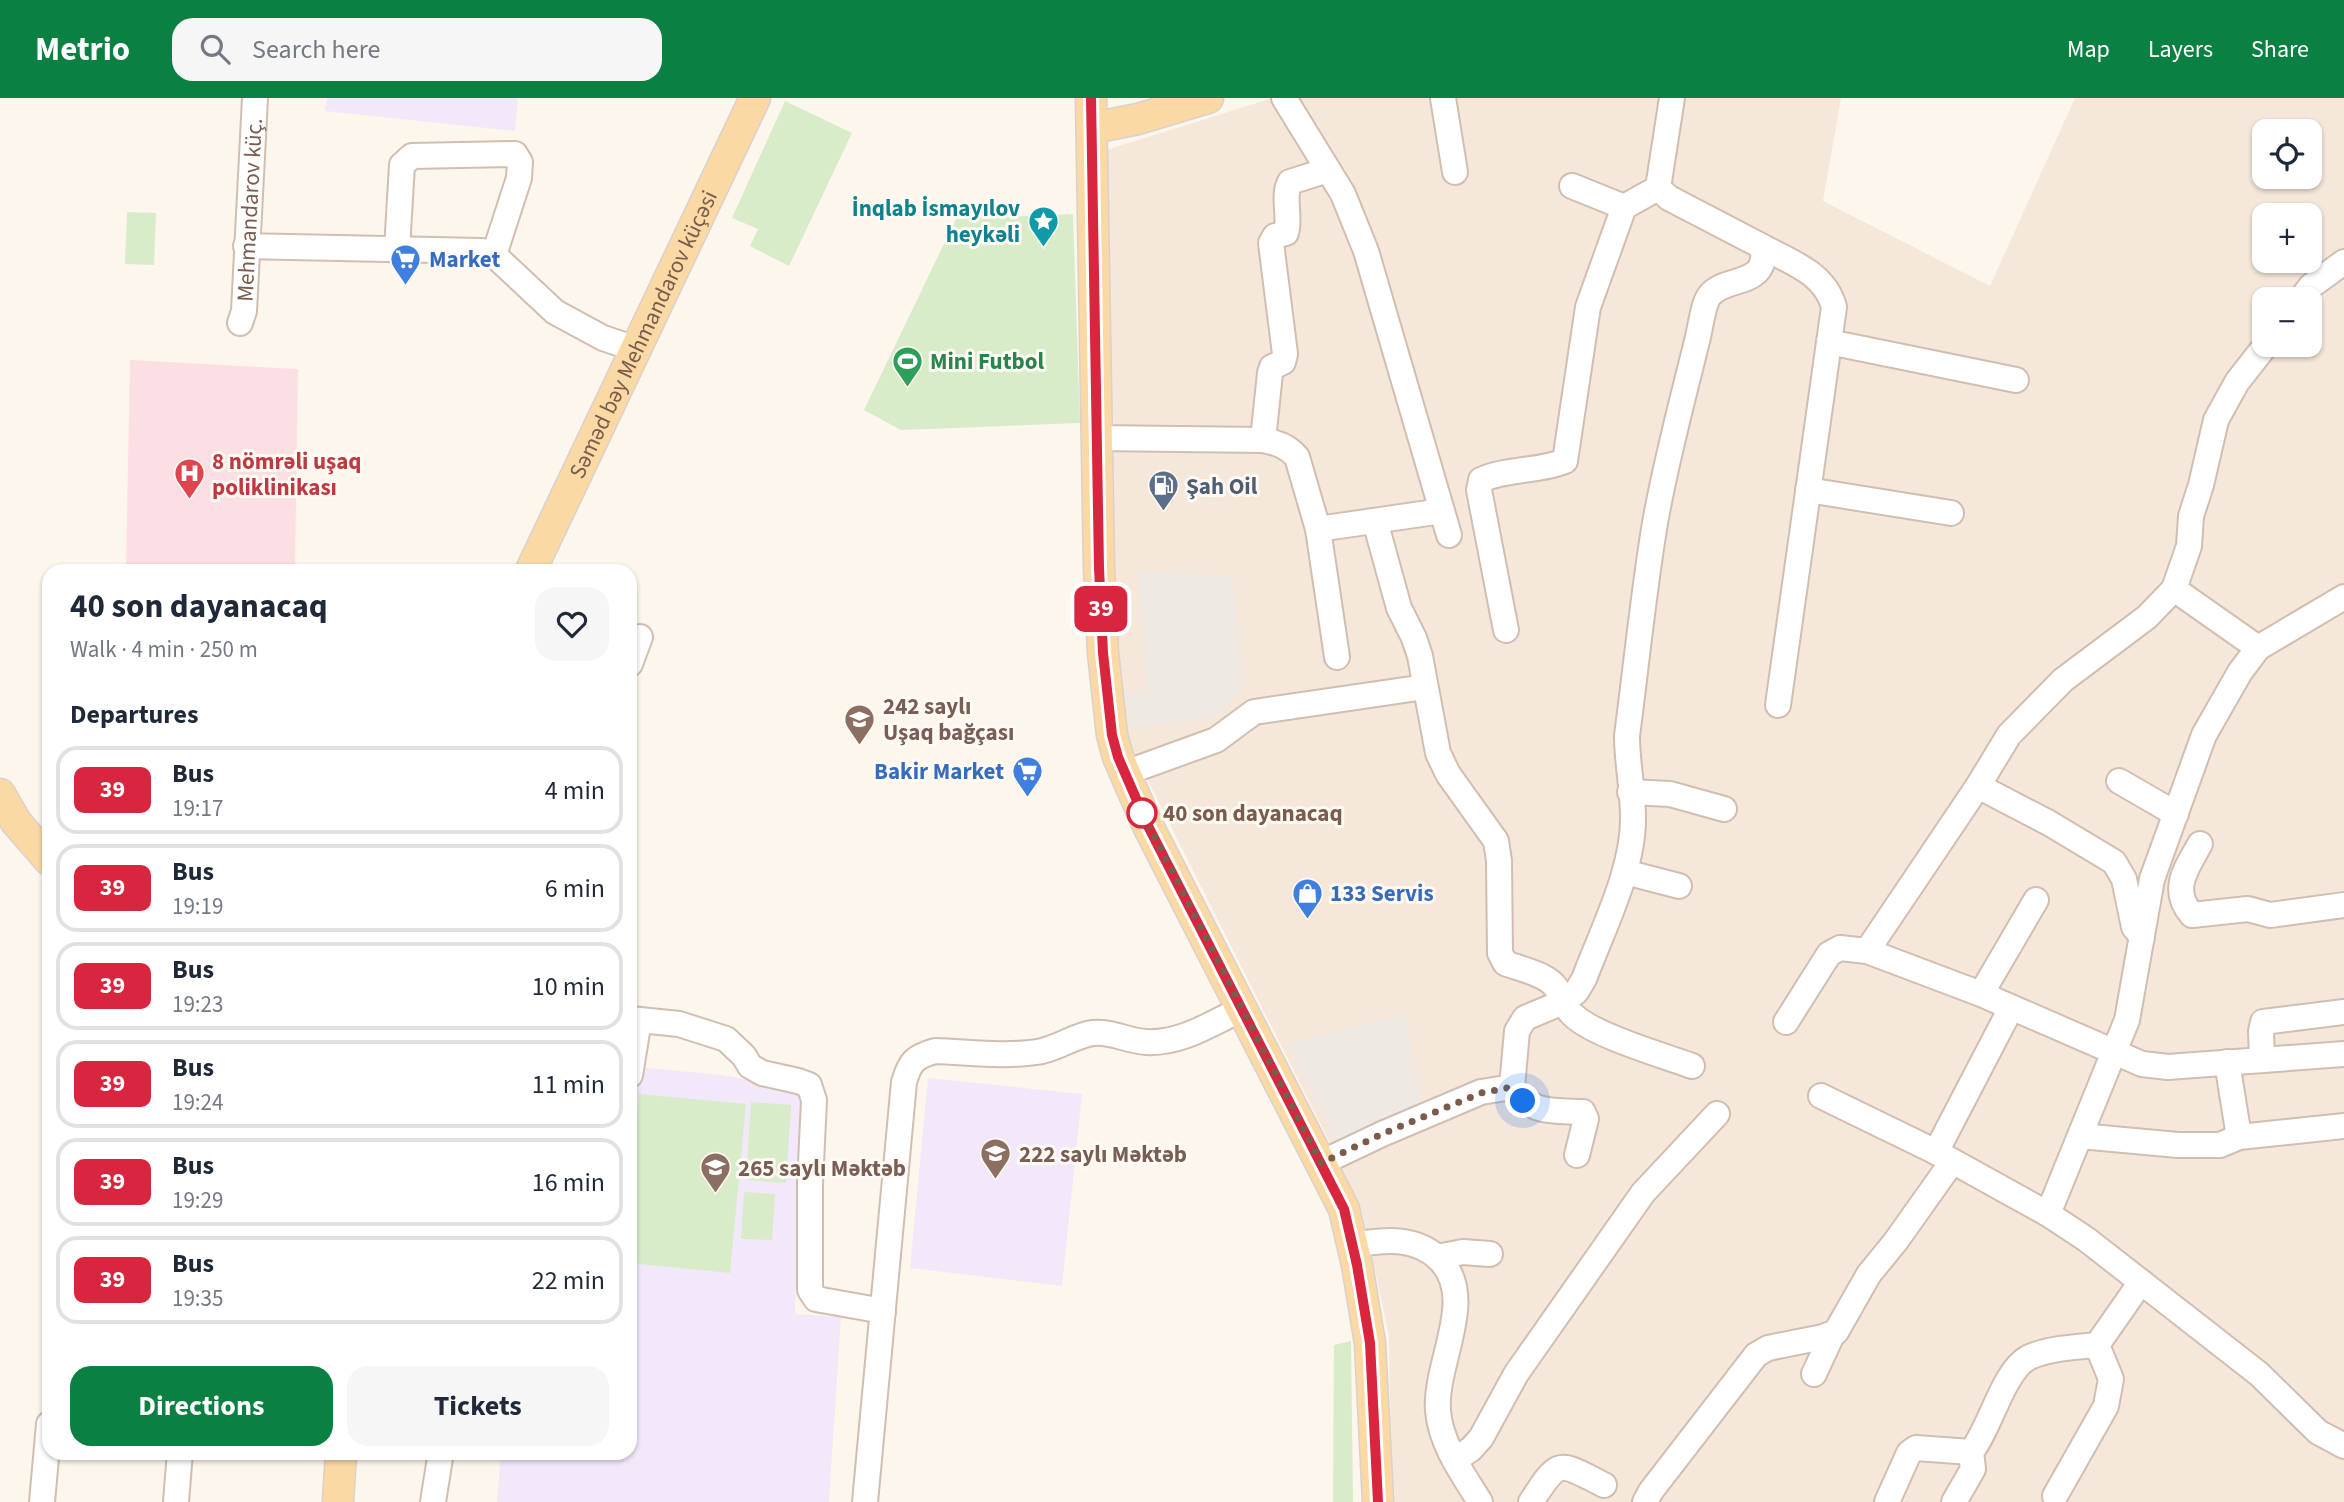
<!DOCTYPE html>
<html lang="en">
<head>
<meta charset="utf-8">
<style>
  body { margin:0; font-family:"Source Sans 3",sans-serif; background:#f6f6f7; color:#1f2937; height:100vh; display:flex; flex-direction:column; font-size:26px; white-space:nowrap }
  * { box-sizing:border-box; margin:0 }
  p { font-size:23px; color:#747a83 }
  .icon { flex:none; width:38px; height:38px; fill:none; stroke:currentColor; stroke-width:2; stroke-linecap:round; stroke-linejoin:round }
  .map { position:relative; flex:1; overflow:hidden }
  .sheet { position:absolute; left:42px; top:466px; width:595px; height:896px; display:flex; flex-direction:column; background:#fff; border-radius:21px; box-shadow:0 2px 5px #0004 }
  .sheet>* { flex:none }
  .badge { padding:0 14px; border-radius:10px; font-size:24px; line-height:46px }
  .buttons { position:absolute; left:2252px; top:21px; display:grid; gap:14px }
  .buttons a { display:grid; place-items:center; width:70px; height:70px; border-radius:14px; background:#fff; box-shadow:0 2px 5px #0004; font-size:35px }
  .you { position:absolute; width:35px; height:35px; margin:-18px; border:5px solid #fff; border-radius:50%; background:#1a73e8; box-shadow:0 0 0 10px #1a73e833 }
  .map>.badge { position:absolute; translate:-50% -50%; box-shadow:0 0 0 4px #fff }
  h2 { padding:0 28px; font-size:26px; line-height:63px }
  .round { display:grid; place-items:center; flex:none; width:74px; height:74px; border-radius:21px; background:#f6f6f7 }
  .head { display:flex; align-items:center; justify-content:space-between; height:119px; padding:0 28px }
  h1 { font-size:33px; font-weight:700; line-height:52px }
  .button { display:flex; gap:14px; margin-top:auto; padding:14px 28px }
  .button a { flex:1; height:80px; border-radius:21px; background:#0b8043; color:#fff; font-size:28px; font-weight:700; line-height:80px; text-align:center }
  .button a+a { background:#f6f6f7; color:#1f2937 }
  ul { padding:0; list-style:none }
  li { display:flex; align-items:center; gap:21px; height:88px; margin:0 14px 10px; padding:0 14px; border:4px solid #e0e1e3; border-radius:21px }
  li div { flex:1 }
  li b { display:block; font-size:26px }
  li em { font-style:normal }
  li .badge { min-width:77px; font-weight:700; text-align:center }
  header { display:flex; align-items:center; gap:42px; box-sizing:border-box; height:98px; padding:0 35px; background:#0b8043; color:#fff }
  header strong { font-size:33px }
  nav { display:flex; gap:38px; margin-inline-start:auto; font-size:24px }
  .search { width:490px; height:63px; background:#f6f6f7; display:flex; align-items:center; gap:18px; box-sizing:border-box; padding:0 24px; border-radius:21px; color:#747a83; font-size:26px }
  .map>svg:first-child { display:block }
  .residential { fill:#f5e8da; fill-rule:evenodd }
  .industrial { fill:#efe9e4 }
  .education { fill:#f3e8fa }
  .medical { fill:#fbdfe3 }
  .green { fill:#d8ecc9 }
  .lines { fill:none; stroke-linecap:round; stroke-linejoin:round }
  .minor-casing { stroke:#d1beb0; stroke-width:28 }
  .major-casing { stroke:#dad1cd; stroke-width:33 }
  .minor { stroke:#fff; stroke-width:24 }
  .major { stroke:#fbd9a5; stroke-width:30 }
  .line-casing { stroke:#fff; stroke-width:16 }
  .line { stroke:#d7263d; stroke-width:10 }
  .walk { stroke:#7a5c4d; stroke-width:7; stroke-dasharray:0 12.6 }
  .stop-dot { fill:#fff; stroke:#d7263d; stroke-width:3.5 }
  .labels { text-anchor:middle; stroke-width:6; stroke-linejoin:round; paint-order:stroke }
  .culture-label { font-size:23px; font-weight:bold; fill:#0d838f; stroke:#fffaf3; text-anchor:end }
  .street-label { font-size:23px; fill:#7a5c4d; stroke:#fffaf3 }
  .shop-label { font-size:23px; font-weight:bold; fill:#366cbe; stroke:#fffaf3; text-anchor:start }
  .leisure-label { font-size:23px; font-weight:bold; fill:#27864d; stroke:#fffaf3; text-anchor:start }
  .health-label { font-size:23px; font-weight:bold; fill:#be3a42; stroke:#fffaf3; text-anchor:start }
  .service-label { font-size:23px; font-weight:bold; fill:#4e5e75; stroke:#fffaf3; text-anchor:start }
  .education-label { font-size:23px; font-weight:bold; fill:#785e54; stroke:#fffaf3; text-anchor:start }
  .stop-label { font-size:23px; font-weight:bold; fill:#7a5c4d; stroke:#fffaf3; text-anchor:start }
</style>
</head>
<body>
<header>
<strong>Metrio</strong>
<div class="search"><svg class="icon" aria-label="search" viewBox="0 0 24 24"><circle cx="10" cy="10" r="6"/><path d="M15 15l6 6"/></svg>Search here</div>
<nav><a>Map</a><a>Layers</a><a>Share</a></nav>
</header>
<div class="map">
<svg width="2344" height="1404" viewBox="0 0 2344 1404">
  <rect width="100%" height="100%" fill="#fdf6ec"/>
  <path class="residential" d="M1273 0H1841L1823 103 1990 188 2075 0H2344V1404H1391L1389 1238 1363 1117 1324 1033 1126 639 1111 521 1103 53ZM2264 33H2310V79H2264ZM2264 117H2310V163H2264ZM2264 201H2310V247H2264Z"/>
  <g class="industrial">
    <polygon points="1139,474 1232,477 1243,585 1218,618 1131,630 1125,596 1147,592"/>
    <polygon points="1405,915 1422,1006 1337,1046 1288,946"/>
  </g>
  <g class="education">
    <polygon points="327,0 518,0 515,33 325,13"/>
    <polygon points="637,969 722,977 802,992 795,1216 841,1219 829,1404 497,1404 501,1355 630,1354 630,990"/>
    <polygon points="928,980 1082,996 1062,1188 910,1170"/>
  </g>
  <polygon class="medical" points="130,262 298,271 295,472 126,472"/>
  <g class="green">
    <polygon points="785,3 852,35 789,168 750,148 758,131 732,120"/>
    <polygon points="127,114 156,115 154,167 125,166"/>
    <polygon points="1073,116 1080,325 901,332 864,312 956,121"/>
    <polygon points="639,996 746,1006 730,1175 630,1165 630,1095"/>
    <polygon points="751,1004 791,1007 786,1085 746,1082"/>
    <polygon points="744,1094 775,1096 772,1142 741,1141"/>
    <polygon points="1351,1243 1353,1404 1333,1404 1334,1247"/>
  </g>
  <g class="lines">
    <defs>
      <g id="minor">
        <polyline points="1284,0 1343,96 1366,153 1449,437"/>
        <polyline points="1443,0 1455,74"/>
        <polyline points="1572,88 1624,109"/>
        <polyline points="246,148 482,153 494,157 555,214 603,240 636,251"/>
        <path d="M1763 149C1792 165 1825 175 1834 209L1778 607"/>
        <polyline points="397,151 402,67 412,58 515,56 520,64 519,80 494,157"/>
        <polyline points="2301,201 2311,188 2344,164"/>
        <path id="s1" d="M240 225 244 213 255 0"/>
        <polyline points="1829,244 2016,282"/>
        <path d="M1096 340 1263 342C1278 345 1287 348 1297 359L1318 431 1337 559"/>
        <path d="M1263 342 1270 275 1272 269 1283 264 1285 256 1271 145 1275 138 1286 135C1291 119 1282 98 1290 84L1328 72"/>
        <polyline points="1808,392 1951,415"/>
        <path d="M1375 423 1399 510 1414 540 1420 558 1438 655 1448 676 1496 743 1499 763 1500 855 1505 865C1520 871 1548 876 1557 891 1563 900 1565 911 1574 918 1596 938 1662 957 1692 968"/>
        <polyline points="1318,431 1442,413"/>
        <polyline points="2174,491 2258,550"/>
        <path d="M1506 532 1479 392 1481 382C1507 370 1538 374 1565 363L1588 209 1624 109 1658 90"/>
        <polyline points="630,566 640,539"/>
        <polyline points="1125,675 1216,642 1254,614 1425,589"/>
        <polyline points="2119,683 2176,716"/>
        <polyline points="1978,688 2049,725 2114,764 2124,781 2134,829 2142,839"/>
        <polyline points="1630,694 1670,696 1724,711"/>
        <path d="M2200 746C2186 771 2170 792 2192 817L2248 811 2270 817 2344 807"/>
        <polyline points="1625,774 1679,788"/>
        <polyline points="1867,853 1978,688 2009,637 2063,582 2147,519 2174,491 2189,448 2191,418 2201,387 2216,322 2237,284 2266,247"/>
        <polyline points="1981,896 2036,802"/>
        <polyline points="630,921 679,926 726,941 744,958 750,968 762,975 798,983 809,987 814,1002 810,1086 810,1192 816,1201 883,1213"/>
        <polyline points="1786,924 1829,856 1840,850 1867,853 1981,896 2142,966 2168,969 2344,956"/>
        <polyline points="2262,962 2261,933 2263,924 2344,914"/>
        <polyline points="2227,964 2239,1039"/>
        <polyline points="630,977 639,922"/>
        <path d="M1512 989 1517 933 1525 920 1563 904 1576 894 1584 881C1602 833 1634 771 1633 719 1633 692 1627 665 1627 638 1636 569 1643 499 1654 431 1664 370 1682 304 1697 243 1700 233 1703 205 1710 197 1727 177 1768 190 1763 149L1669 100 1658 90 1672 0"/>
        <polyline points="1821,998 1936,1054 2048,1116 2086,1141 2259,1276 2318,1334 2344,1348"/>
        <polyline points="2080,1038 2178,1047 2220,1047 2239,1039 2344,1028"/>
        <polyline points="1936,1054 2011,910"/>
        <path d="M1321 1065 1382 1036 1481 994 1512 989C1534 1017 1550 1012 1583 1014L1586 1021 1577 1057"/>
        <polyline points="2048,1116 2127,922 2152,781 2204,637 2240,574 2258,550 2344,499"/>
        <path d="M1351 1147C1384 1142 1416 1137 1441 1163 1477 1202 1434 1266 1438 1313 1441 1347 1463 1376 1480 1404"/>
        <polyline points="1437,1159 1463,1154 1490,1156"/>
        <polyline points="1814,1276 1832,1237"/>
        <polyline points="1455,1362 1471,1351 1481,1340 1516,1276 1643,1095 1717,1016"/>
        <polyline points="2055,1398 2106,1308 2111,1281 2097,1247"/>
        <polyline points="42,1404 49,1326"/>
        <polyline points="176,1404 180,1354"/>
        <polyline points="433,1404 441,1354"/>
        <path d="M865 1404 904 984C910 964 914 959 935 953 968 954 1004 959 1037 954 1057 951 1075 937 1093 935 1111 933 1128 943 1146 944 1181 946 1212 925 1242 911"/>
        <path d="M1531 1404C1560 1359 1558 1364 1604 1387"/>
        <polyline points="1645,1404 1651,1393 1756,1257 1768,1250 1823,1239 1836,1234 1869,1176 1896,1143 1952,1064"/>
        <path d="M1887 1404 1909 1355 1916 1350 1971 1354C1991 1330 2004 1268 2032 1258 2052 1250 2076 1249 2097 1247L2141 1184"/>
        <polyline points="1954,1404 1973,1371 1971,1354"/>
      </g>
      <g id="major">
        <polyline points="1091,0 1099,470 1103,555 1112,637 1118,659 1148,728 1344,1111 1357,1167 1370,1245 1378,1404"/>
        <polyline points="1093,30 1138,21 1208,0"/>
        <path id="s2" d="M531 472 755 0"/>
        <polyline points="0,696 16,724 49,762"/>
        <polyline points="338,1404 341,1354"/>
      </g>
    </defs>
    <use href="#minor" class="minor-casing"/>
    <use href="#major" class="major-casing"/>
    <use href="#minor" class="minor"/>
    <use href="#major" class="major"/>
  </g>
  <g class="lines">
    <defs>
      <polyline id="line" points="1091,0 1099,470 1103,555 1112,637 1118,659 1148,728 1344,1111 1357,1167 1370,1245 1378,1404"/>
    </defs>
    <use href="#line" class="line-casing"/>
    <use href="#line" class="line"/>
    <polyline class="walk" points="1142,715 1140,710 1321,1065 1382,1036 1481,995 1512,989 1523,1003"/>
  </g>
  <defs>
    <symbol id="sight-pin" viewBox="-11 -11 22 30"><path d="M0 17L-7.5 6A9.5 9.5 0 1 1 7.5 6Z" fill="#0f9aa8" stroke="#fffaf3"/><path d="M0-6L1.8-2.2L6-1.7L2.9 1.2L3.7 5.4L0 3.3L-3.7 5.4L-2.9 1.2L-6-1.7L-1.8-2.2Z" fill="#fff"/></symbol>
    <symbol id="supermarket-pin" viewBox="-11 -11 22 30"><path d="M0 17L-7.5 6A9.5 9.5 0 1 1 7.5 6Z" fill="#3f7fe0" stroke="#fffaf3"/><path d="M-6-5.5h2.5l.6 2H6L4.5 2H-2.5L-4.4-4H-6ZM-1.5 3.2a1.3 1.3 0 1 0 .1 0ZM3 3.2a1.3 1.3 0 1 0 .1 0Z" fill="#fff"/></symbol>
    <symbol id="stadium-pin" viewBox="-11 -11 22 30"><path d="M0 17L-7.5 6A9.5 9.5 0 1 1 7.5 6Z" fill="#2e9e5b" stroke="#fffaf3"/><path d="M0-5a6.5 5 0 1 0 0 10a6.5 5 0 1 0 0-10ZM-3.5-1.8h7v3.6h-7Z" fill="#fff"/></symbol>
    <symbol id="hospital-pin" viewBox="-11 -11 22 30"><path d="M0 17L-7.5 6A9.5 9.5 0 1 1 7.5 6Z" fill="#e0444e" stroke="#fffaf3"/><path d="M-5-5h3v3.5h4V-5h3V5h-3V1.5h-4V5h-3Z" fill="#fff"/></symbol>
    <symbol id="fuel-pin" viewBox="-11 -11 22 30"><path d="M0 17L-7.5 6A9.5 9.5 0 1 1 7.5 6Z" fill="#5c6f8a" stroke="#fffaf3"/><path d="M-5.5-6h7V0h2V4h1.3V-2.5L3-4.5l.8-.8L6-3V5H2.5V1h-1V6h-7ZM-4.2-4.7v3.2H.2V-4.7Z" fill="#fff"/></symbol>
    <symbol id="school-pin" viewBox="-11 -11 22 30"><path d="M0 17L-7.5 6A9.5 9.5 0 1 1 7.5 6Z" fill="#8d6e63" stroke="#fffaf3"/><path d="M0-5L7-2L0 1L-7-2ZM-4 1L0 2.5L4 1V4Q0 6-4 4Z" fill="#fff"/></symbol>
    <symbol id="shop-pin" viewBox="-11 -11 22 30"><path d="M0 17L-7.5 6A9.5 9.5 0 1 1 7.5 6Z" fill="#3f7fe0" stroke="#fffaf3"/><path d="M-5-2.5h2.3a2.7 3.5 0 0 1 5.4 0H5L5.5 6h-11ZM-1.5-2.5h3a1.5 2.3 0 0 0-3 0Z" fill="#fff"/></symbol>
  </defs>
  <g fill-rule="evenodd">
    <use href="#sight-pin" x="1026" y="106" width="35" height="47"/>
    <use href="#supermarket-pin" x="388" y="144" width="35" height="47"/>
    <use href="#stadium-pin" x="890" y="246" width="35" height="47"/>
    <use href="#hospital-pin" x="172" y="358" width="35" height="47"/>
    <use href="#fuel-pin" x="1146" y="370" width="35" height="47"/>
    <use href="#school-pin" x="842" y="604" width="35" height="47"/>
    <use href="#supermarket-pin" x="1010" y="656" width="35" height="47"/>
    <use href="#shop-pin" x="1290" y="778" width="35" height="47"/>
    <use href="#school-pin" x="978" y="1038" width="35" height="47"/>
    <use href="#school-pin" x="698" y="1052" width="35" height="47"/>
  </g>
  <circle class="stop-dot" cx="1142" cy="715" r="14"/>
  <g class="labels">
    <g class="culture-label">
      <text x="1020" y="118">İnqlab İsmayılov<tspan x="1020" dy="26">heykəli</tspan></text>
    </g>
    <g class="street-label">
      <text dy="8" stroke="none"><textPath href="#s1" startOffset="114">Mehmandarov küç.</textPath></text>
      <text dy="8" stroke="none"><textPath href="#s2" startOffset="261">Səməd bəy Mehmandarov küçəsi</textPath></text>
    </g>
    <g class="shop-label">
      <text x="429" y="169">Market</text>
      <text x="1004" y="681" text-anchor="end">Bakir Market</text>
      <text x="1330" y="803">133 Servis</text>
    </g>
    <g class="leisure-label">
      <text x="930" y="271">Mini Futbol</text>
    </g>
    <g class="health-label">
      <text x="212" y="371">8 nömrəli uşaq<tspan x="212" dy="26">poliklinikası</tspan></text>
    </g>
    <g class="service-label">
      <text x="1186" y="396">Şah Oil</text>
    </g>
    <g class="education-label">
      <text x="883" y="616">242 saylı<tspan x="883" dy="26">Uşaq bağçası</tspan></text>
      <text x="1019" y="1064">222 saylı Məktəb</text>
      <text x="738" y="1078">265 saylı Məktəb</text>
    </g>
    <g class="stop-label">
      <text x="1163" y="723">40 son dayanacaq</text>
    </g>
  </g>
</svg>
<div class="buttons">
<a><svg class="icon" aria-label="locate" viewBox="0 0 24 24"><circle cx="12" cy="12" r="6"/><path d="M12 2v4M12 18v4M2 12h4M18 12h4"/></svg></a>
<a>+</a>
<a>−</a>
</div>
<div class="you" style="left:1523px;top:1003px"></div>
<b class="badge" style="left:1101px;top:511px;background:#d7263d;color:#fff">39</b>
<section class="sheet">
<div class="head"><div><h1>40 son dayanacaq</h1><p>Walk · 4 min · 250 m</p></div><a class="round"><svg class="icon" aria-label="heart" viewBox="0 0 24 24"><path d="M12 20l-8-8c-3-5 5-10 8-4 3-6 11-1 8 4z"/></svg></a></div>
<h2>Departures</h2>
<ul>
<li><span class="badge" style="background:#d7263d;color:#fff">39</span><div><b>Bus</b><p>19:17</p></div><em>4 min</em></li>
<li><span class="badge" style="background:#d7263d;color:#fff">39</span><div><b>Bus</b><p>19:19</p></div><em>6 min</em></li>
<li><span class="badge" style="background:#d7263d;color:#fff">39</span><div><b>Bus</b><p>19:23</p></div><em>10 min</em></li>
<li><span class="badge" style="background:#d7263d;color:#fff">39</span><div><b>Bus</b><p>19:24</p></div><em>11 min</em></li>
<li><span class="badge" style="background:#d7263d;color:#fff">39</span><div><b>Bus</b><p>19:29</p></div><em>16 min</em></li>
<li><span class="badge" style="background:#d7263d;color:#fff">39</span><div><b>Bus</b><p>19:35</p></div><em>22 min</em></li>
</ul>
<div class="button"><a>Directions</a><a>Tickets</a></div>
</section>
</div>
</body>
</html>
